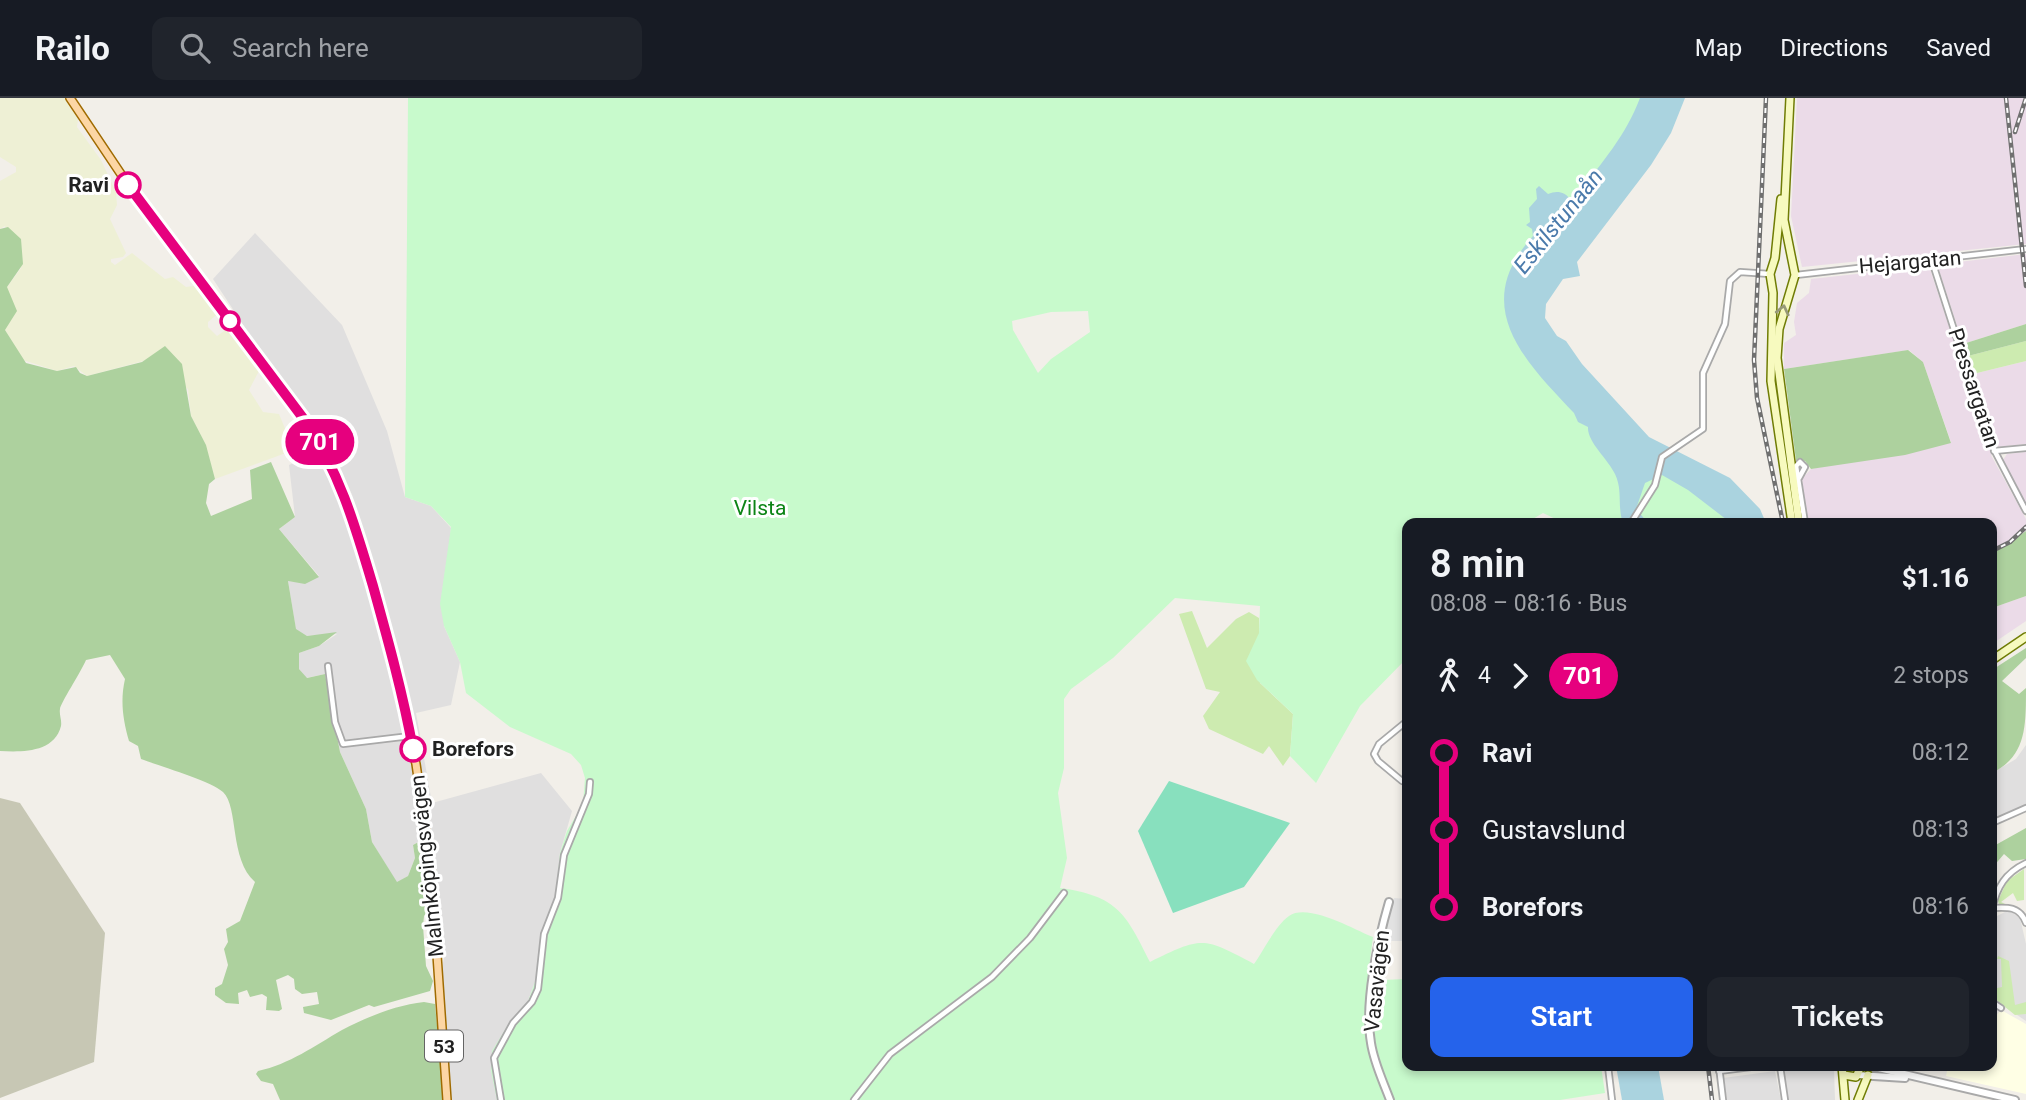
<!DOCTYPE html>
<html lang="en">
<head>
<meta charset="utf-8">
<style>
  body { margin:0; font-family:Roboto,sans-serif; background:#20242c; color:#f1f3f6; height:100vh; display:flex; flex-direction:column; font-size:26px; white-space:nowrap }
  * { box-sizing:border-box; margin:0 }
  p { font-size:23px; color:#9ea1a6 }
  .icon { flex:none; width:38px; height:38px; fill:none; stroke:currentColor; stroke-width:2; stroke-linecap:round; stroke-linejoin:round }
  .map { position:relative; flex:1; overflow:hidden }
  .panel { position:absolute; left:1402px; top:420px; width:595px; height:553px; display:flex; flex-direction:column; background:#171b24; border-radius:14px; box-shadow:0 4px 10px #0003 }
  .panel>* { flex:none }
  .badge { padding:0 14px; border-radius:23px; font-size:24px; line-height:46px }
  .map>.badge { position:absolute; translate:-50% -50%; box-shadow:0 0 0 4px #fff }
  .legs { display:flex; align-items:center; gap:10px; height:77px; padding:0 28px; font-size:23px }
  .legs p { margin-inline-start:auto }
  .headline { display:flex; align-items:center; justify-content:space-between; height:119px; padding:0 28px }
  h1 { font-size:38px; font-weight:600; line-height:52px }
  .button { display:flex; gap:14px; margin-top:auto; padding:14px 28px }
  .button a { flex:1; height:80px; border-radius:14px; background:#2563eb; color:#fff; font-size:28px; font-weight:600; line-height:80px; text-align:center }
  .button a+a { background:#20242c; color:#f1f3f6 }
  ul { padding:0 28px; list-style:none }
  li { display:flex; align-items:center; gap:24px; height:77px; font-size:26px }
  li i { display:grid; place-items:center; width:10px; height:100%; margin:0 9px; background:currentColor }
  li i::after { content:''; width:18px; height:18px; margin:-9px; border:5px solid; border-radius:50%; background:#171b24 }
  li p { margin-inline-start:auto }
  li:first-child i { background:linear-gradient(#0000 50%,currentColor 0) }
  li:last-child i { background:linear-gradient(currentColor 50%,#0000 0) }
  header { display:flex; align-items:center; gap:42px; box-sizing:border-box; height:98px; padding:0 35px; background:#171b24; border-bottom:2px solid #363941 }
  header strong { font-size:33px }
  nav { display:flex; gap:38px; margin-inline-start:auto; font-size:24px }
  .search { width:490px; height:63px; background:#20242c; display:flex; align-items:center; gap:18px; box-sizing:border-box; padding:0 24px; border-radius:14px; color:#9ea1a6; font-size:26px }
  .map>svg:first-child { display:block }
  .residential { fill:#e0dfdf }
  .industrial { fill:#ebdbe8 }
  .education { fill:#ffffe5 }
  .construction { fill:#c7c7b4 }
  .farmland { fill:#eef0d5 }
  .grass { fill:#cdebb0 }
  .forest { fill:#add19e }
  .park { fill:#c8facc; fill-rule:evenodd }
  .pitch { fill:#88e0be }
  .parking { fill:#e2e2e2 }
  .water { fill:#aad3df }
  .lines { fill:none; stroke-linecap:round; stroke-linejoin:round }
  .minor-casing { stroke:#a9a9a9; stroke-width:8 }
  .tertiary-casing { stroke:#a9a9a9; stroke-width:10 }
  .secondary-casing { stroke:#707d05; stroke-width:10 }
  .primary-casing { stroke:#a06b00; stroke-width:10 }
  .minor { stroke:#fff; stroke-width:4.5 }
  .tertiary { stroke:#fff; stroke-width:6 }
  .secondary { stroke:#f7fabf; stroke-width:7 }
  .primary { stroke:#fcd6a4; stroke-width:7 }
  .rail-casing { stroke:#707070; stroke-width:4.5 }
  .rail { stroke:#fff; stroke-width:2; stroke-dasharray:5; stroke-linecap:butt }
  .oneway { stroke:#979978 }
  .line-1-casing { stroke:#fff; stroke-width:16 }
  .line-1 { stroke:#e6007e; stroke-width:10 }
  .stop-1-dot { fill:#fff; stroke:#e6007e; stroke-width:3.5 }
  .labels { text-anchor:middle; stroke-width:6; stroke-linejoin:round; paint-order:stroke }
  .shield { fill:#fff; stroke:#646464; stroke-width:2 }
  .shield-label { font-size:19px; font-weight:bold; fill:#222 }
  .stop-label { font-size:21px; font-weight:bold; fill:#222; stroke:#fff; text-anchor:end }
  .street-label { font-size:21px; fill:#222; stroke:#fff }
  .park-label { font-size:21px; fill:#0c8416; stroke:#fff }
  .water-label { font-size:23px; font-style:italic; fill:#4a7aab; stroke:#fff }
</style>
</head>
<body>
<header>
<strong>Railo</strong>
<div class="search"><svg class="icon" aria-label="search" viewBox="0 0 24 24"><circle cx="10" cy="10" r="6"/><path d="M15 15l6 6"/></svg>Search here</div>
<nav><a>Map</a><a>Directions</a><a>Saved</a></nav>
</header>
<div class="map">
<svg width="2026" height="1002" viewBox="0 0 2026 1002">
  <rect width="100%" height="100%" fill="#f2efe9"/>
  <g class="residential">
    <polygon points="255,135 342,227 387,333 405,399 431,408 451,430 444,528 460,564 451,607 416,615 432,705 541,675 572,713 560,755 556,796 543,830 536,881 527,906 511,922 497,1002 444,1002 435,906 444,860 438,793 424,741 413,747 415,760 408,778 397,785 372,744 366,711 340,654 325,576 306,580 299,571 299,555 319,548 337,536 306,538 296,532 288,483 305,485 319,478 279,431 295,419 289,367 316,354 259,251 213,181"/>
    <polygon points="2026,647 2026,708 1992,724 1992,675 2016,661"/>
    <polygon points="2009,812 2020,820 2026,846 2026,923 1992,900 1992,834 1997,818"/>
    <polygon points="1834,971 1835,1002 1787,1002 1784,973"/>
    <polygon points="1775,973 1781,1002 1727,1002 1723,980"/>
  </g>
  <g class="industrial">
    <polygon points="1797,0 2026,0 2026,146 1802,169 1791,118"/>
    <polygon points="2026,156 2026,226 1963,246 1938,169 1942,166"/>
    <polygon points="1929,168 1992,359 2026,421 2026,433 2018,442 1992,456 1992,425 1808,425 1802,381 1811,371 1951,344 1923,264 1909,252 1784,271 1784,245 1796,237 1794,224 1797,205 1809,195 1811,181"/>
    <polygon points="2026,263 2026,346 1996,349 1973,276"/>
    <polygon points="2026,354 2026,405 2003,362 2007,356"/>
    <polygon points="2026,498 2026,523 1992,546 1992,510"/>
  </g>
  <polygon class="education" points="2001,912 2026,926 2026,996 1946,978 1948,968 1992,968 1992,922"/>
  <polygon class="construction" points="0,700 20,705 105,835 94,964 0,1000"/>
  <polygon class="farmland" points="0,0 68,0 78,21 77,29 101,62 116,94 117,107 110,121 126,155 123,159 111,161 111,164 115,167 132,155 165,181 173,179 186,189 200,187 220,214 208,224 208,229 217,238 231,228 261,269 249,292 263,314 279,316 294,352 215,381 205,346 191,318 188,291 147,262 87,278 74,268 57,273 23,262 5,232 7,189 21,170 5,128 0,131 0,83 16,74 16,69 0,59"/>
  <g class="grass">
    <polygon points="2026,243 2026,263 1973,276 1968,258"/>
    <polygon points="1192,513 1207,550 1236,521 1249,514 1259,520 1260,585 1293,616 1290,658 1283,668 1269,648 1263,656 1209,631 1203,618 1220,594 1206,591 1179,516"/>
    <polygon points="2024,771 2024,802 2017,803 2013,795 2001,804 2005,806 1999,806 1998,803 2007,783"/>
    <polygon points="1998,858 2009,863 2015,907 2026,904 2026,916 2015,917 1994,900 1997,890 2002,889 2001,861 1997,861"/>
  </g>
  <g class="forest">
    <path d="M8 129 21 141 23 166 7 189 17 213 5 232 26 265 57 273 76 269 80 275 87 278 142 264 165 248 182 266 191 318 206 347 215 381 209 386 206 405 211 418 252 401 250 372 271 364 295 419 279 431 319 479 305 486 288 483 296 531 307 538 337 534 319 548 299 555V571L307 580 325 576 340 654 366 711 372 744 397 784 408 778 415 760 413 747 424 741 432 806 424 818 423 828 426 868 433 883 430 893 374 909 369 907 331 922 304 915 303 909 319 906 317 894 302 896 295 891 294 881 288 877 276 882 282 911 279 913 266 912 267 899 262 896 250 899 247 892 238 895 239 906 226 905 215 897V890L222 886 228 867 224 851 228 844 226 831 240 823 255 784C229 761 239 709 223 694 211 683 159 668 141 661L138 648 129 643C123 622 120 603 125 581L110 557 86 562C81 574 60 606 60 611 59 617 62 622 61 628 54 655 22 654 0 653V131Z"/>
    <polygon points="2026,226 2026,243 1968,258 1963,246"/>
    <polygon points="1908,252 1923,264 1951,345 1905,357 1811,371 1805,363 1796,362 1784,271"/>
    <polygon points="2026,433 2026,498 1992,510 1992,456"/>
    <path d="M2026 550V560L2002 583 2019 596 2026 590C2026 630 2026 658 1992 675V572Z"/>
    <polygon points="2026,730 2026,761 2012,763 2004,756 1992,770 1992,749"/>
    <path d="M424 904 435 906 444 1002H280L273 986 261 983 256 976 258 973C290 966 314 948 342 932 367 919 396 907 424 904Z"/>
  </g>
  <path class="park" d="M408 0H1660L1514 195 1533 248 1743 425H1564L1543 415 1526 425H1407V560L1360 608 1316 685 1290 658 1293 616 1257 582 1246 563 1259 535 1260 508 1175 500 1113 560 1071 591 1064 601V670L1058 695 1067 760 1060 790C1118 798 1126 816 1150 864 1203 838 1203 839 1254 866 1264 852 1275 828 1289 818 1309 804 1358 834 1373 839L1368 878 1381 882 1407 881V968H1601L1605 995 1560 1002H497L491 973 492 953 511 922 527 906 536 881 543 830 556 796 560 755 567 733 583 706 585 680 581 667 571 656 510 629 466 595 460 564 444 528 440 506 451 429 431 408 405 399ZM1088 213 1090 234 1051 261 1038 275 1013 232 1012 223 1051 214Z"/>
  <polygon class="pitch" points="1169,683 1290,725 1244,789 1173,815 1138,733"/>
  <polygon class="parking" points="1394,800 1407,801 1407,843 1383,843"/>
  <g class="water">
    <path d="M1640 0H1685L1671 35 1651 67 1577 164 1580 178 1563 181 1546 206 1545 220 1557 238 1566 243 1582 266 1649 339 1730 380 1760 411 1766 425H1731L1688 392 1662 377 1645 385 1636 411 1648 425H1623C1617 409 1623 392 1615 376 1608 361 1587 344 1588 329L1578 324 1574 315C1524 262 1469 208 1533 138L1532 131 1526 127 1530 124 1529 110 1537 101 1536 91 1539 88 1548 96C1557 92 1565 94 1570 101L1578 95C1602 65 1626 37 1640 0Z"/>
    <polygon points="1616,968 1658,968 1664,1002 1622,1002"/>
  </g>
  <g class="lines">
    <defs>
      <g id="minor">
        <polyline points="1932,163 1990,344 2026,413"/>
        <polyline points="1796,177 2026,151"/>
        <polyline points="1994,353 2026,350"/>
        <polyline points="1799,380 1805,369 1800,364 1796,368 1805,425"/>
        <polyline points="1631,425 1655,387 1662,359 1703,331 1703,275 1725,226 1730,183 1740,174 1770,176"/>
        <polyline points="328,568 335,624 343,646 410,638"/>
        <polyline points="1402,683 1378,663 1374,656 1379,646 1407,623"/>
        <polyline points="1992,725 2026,710"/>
        <path d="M1992 810C2007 809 2020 808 2026 825"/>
        <path d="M1992 811C1997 789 2005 775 2026 765"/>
        <polyline points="1992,904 2001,910"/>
        <polyline points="1608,968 1612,1002"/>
        <polyline points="1719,968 1723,1002"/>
        <polyline points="1780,968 1785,1002"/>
        <polyline points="1719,973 1759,968"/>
        <polyline points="501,1002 494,960 513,925 532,904 538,891 544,836 558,800 564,757 589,696 590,684"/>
        <polyline points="854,1002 890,956 992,879 1030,840 1064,795"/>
      </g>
      <g id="tertiary">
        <path d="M1389 804C1378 842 1364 905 1371 945 1374 965 1383 983 1390 1002"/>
        <polyline points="1870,968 2015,1002"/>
        <polyline points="1858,977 1905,980"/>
      </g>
      <g id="secondary">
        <polyline points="1790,0 1784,122 1795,177 1779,231 1777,260 1799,425"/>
        <polyline points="1781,101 1775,160 1770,176 1773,195 1771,283 1792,425"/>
        <polyline points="1992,562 2026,539"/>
        <polyline points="1842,968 1845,1002"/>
        <polyline points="1844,977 1856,979 1861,968"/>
        <polyline points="1858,1002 1868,977"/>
      </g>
      <polyline id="primary" points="70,0 139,103 319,342 346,397 387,539 416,666 431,770 447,1002"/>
    </defs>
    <use href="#minor" class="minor-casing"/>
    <use href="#tertiary" class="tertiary-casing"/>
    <use href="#secondary" class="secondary-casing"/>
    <use href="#primary" class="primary-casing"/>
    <use href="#minor" class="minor"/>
    <use href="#tertiary" class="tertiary"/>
    <use href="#secondary" class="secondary"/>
    <use href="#primary" class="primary"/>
    <defs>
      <g id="rail">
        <polyline points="1766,0 1754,262 1757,300 1783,425"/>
        <polyline points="2006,0 2026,188"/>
        <polyline points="2015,34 2026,0"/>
        <polyline points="1992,453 2010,444 2026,429"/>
        <polyline points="1708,968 1712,1002"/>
      </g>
    </defs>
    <use href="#rail" class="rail-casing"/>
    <use href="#rail" class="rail"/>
  </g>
  <defs><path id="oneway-chevron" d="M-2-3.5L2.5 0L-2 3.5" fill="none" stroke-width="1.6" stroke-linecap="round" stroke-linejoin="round" transform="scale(1.75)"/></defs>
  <use class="oneway" href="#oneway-chevron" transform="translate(1783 212) rotate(-77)"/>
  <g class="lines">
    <defs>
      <path id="line-1" d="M128 87 303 320C339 372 355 427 373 488 388 542 403 596 413 651"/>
    </defs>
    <use href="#line-1" class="line-1-casing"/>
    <use href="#line-1" class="line-1"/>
  </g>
  <g class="stop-1-dot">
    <circle cx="128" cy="87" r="12"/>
    <circle cx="230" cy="223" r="9"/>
    <circle cx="413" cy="651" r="12"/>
  </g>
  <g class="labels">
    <rect class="shield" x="425" y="932.5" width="38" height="31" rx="5"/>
    <g class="shield-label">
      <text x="444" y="955">53</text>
    </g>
    <g class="stop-label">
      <text x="109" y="94">Ravi</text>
      <text x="432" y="658" text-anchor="start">Borefors</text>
    </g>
    <g class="street-label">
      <text transform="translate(1910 164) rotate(-5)" y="7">Hejargatan</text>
      <text transform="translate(1974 290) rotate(72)" y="7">Pressargatan</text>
      <text transform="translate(427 768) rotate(-96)" y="7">Malmköpingsvägen</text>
      <text transform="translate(1377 883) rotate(-84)" y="7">Vasavägen</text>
    </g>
    <g class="park-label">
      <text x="760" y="417">Vilsta</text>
    </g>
    <g class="water-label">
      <text transform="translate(1558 123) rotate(-51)" y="8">Eskilstunaån</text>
    </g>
  </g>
</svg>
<b class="badge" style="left:320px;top:344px;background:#e6007e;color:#fff">701</b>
<section class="panel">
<div class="headline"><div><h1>8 min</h1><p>08:08 – 08:16 · Bus</p></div><b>$1.16</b></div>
<div class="legs"><svg class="icon" aria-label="walk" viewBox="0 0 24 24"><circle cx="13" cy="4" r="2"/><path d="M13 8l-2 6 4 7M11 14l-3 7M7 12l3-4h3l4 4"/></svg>4<svg class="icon" aria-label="forward" viewBox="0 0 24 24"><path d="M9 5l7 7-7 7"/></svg><b class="badge" style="background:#e6007e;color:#fff">701</b><p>2 stops</p></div>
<ul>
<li><i style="color:#e6007e"></i><b>Ravi</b><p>08:12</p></li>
<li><i style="color:#e6007e"></i><span>Gustavslund</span><p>08:13</p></li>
<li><i style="color:#e6007e"></i><b>Borefors</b><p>08:16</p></li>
</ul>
<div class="button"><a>Start</a><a>Tickets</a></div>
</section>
</div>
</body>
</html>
